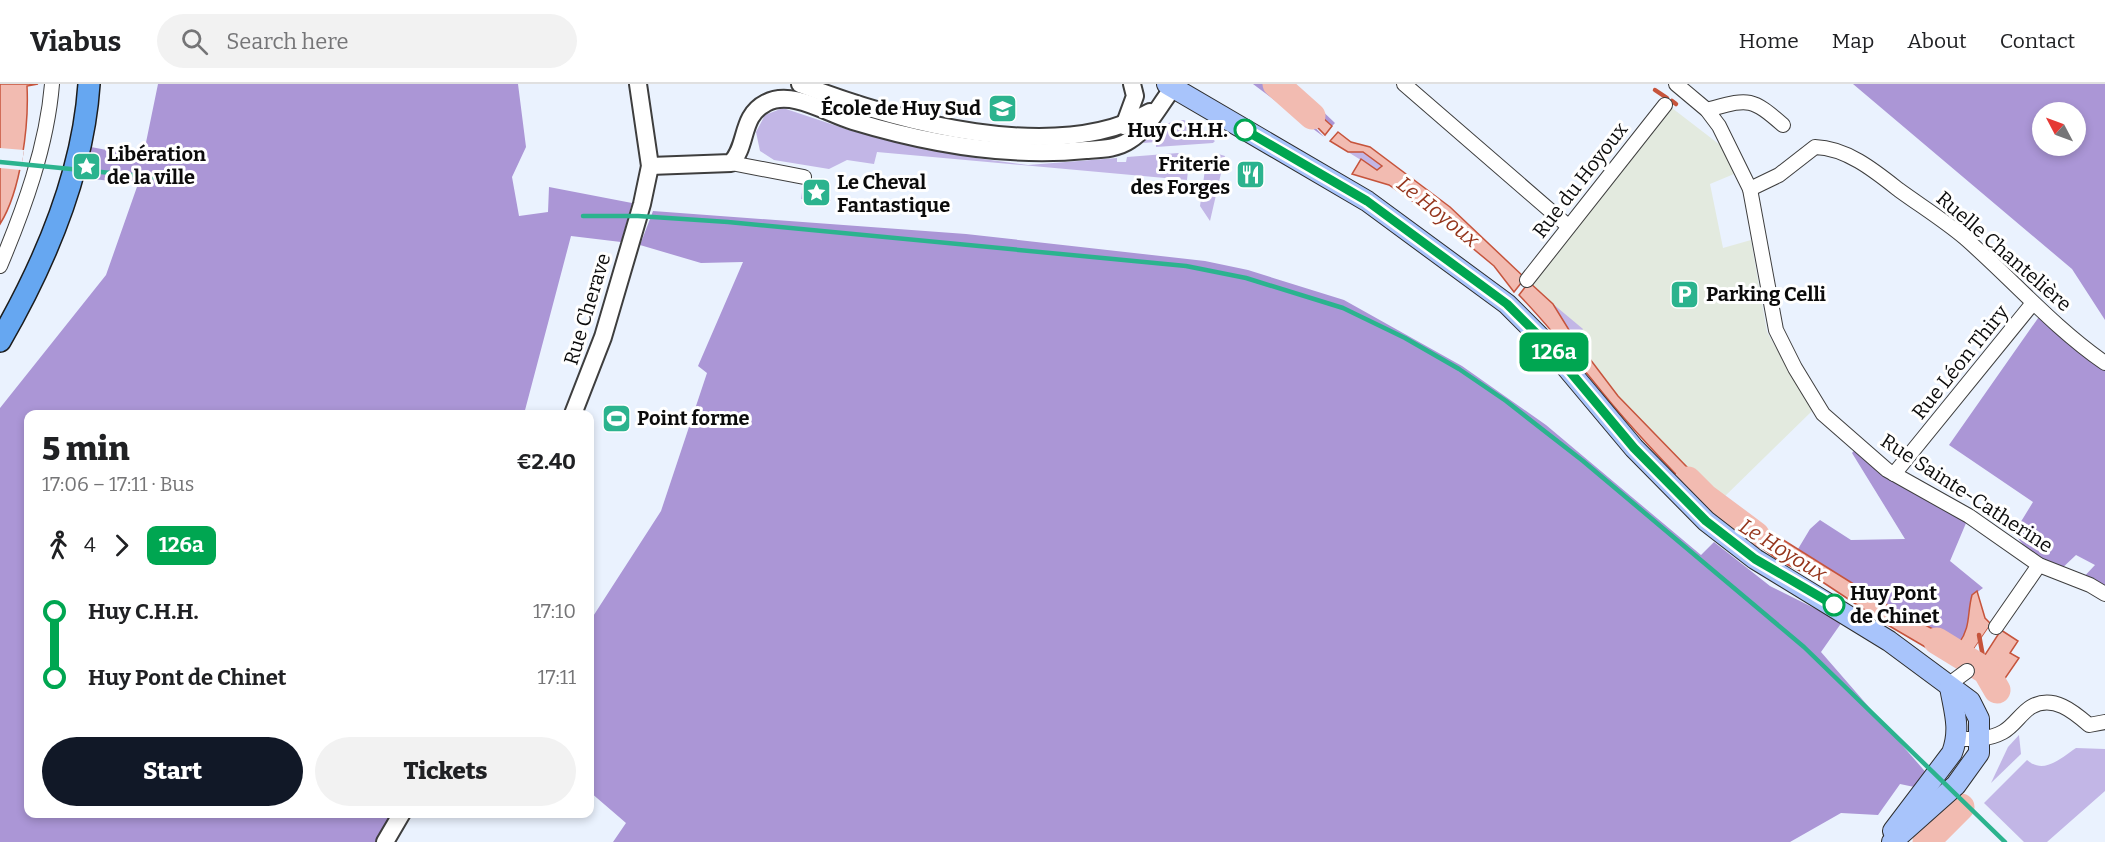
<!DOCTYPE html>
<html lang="en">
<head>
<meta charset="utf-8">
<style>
  body { margin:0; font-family:Bitter,serif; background:#f2f2f2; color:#202124; height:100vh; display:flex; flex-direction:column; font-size:22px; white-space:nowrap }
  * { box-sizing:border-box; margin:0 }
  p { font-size:20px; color:#757577 }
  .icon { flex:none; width:33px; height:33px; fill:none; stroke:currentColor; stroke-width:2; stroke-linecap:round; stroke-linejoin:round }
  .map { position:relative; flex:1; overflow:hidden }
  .side { position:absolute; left:24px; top:326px; width:570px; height:408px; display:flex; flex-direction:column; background:#fff; border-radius:12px; box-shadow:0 3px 9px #0003 }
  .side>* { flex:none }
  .badge { padding:0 12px; border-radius:9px; font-size:21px; line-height:39px }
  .needle { width:39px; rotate:311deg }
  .tools { position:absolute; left:2032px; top:18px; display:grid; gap:12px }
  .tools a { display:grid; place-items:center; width:54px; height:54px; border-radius:50%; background:#fff; box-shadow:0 3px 9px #0003; font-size:30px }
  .map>.badge { position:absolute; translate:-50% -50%; box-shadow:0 0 0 3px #fff }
  .legs { display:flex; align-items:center; gap:9px; height:66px; padding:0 18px; font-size:20px }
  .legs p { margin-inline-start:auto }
  .head { display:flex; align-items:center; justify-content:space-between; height:102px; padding:0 18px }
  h1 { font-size:33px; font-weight:800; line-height:45px }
  .primary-button { display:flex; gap:12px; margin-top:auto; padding:12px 18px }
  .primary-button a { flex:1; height:69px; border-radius:36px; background:#111827; color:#fff; font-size:24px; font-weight:800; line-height:69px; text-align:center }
  .primary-button a+a { background:#f2f2f2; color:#202124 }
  ul { padding:0 18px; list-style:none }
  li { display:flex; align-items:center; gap:21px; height:66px; font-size:22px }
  li i { display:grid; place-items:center; width:9px; height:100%; margin:0 8px; background:currentColor }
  li i::after { content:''; width:15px; height:15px; margin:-8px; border:4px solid; border-radius:50%; background:#fff }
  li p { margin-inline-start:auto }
  li:first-child i { background:linear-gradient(#0000 50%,currentColor 0) }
  li:last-child i { background:linear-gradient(currentColor 50%,#0000 0) }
  header { display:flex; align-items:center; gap:36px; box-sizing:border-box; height:84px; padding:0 30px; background:#fff; border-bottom:2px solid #e0e0e0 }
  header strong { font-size:28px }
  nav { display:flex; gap:33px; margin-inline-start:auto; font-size:21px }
  .search { width:420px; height:54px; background:#f2f2f2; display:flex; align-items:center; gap:15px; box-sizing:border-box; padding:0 21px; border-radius:33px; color:#757577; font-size:22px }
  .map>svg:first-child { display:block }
  .industrial { fill:#e3eadf }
  .green { fill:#c2b6e6 }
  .forest { fill:#ab96d6; fill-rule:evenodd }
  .water { fill:#f2bbb1; stroke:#c6543c; stroke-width:1.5 }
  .pier { fill:#eaf2fe }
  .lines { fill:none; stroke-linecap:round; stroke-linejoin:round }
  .stream { stroke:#c6543c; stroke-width:4.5 }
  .river { stroke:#f2bbb1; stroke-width:27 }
  .minor-casing { stroke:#3e3e3e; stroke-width:16 }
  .tertiary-casing { stroke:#3e3e3e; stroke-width:20 }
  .secondary-casing { stroke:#2d2d2d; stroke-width:22 }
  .primary-casing { stroke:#1c1c1c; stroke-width:24 }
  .minor { stroke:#fff; stroke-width:14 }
  .tertiary { stroke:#fff; stroke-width:16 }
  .secondary { stroke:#a8c4fb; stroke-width:20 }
  .primary { stroke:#66a7f1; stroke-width:21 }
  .rail { stroke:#2bb38e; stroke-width:4.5 }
  .line-1-casing { stroke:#fff; stroke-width:14 }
  .line-1 { stroke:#00a651; stroke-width:9 }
  .stop-1-dot { fill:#fff; stroke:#00a651; stroke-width:3 }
  .labels { text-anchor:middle; stroke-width:6; stroke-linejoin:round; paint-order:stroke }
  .poi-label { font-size:20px; font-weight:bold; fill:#0b0b0b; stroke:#fff; text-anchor:start }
  .stop-label { font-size:20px; font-weight:bold; fill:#0b0b0b; stroke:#fff; text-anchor:end }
  .street-label { font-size:20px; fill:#0b0b0b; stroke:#fff }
  .water-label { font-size:21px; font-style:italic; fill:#95351c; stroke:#fff }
</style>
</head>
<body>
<header>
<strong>Viabus</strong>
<div class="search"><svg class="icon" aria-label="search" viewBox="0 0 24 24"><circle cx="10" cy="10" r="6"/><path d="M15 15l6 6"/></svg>Search here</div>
<nav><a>Home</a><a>Map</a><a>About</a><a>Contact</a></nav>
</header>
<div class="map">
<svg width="2105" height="758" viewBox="0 0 2105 758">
  <rect width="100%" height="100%" fill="#eaf2fe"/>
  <polygon class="industrial" points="1672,24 1724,64 1734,90 1710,100 1723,164 1751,156 1767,248 1812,327 1720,417 1618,312 1574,254 1554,220 1529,198"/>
  <g class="green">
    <polygon points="783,24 852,47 976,74 1028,81 1117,74 1117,78 1126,78 1127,73 1178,69 1189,76 1187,96 877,68 874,80 847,76 829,85 774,76 760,67 756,48 765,31"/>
    <path d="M1184 36 1215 57 1213 59 1156 63V58L1143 59C1155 44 1166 37 1184 36Z"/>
    <polygon points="1348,68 1363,68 1382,82 1380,86 1377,86"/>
    <polygon points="1215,69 1225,72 1210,137 1200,122 1206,78 1213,75"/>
    <path d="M803 101C815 103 828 104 831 117L801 115Z"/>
    <polygon points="1553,220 1583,245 1574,254"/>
    <polygon points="2019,651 2021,670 1991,699 2008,663"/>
    <path d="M2076 664 2105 665V707L2047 758H2024L1984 719 2027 676C2044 691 2061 674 2076 664Z"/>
  </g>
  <g class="forest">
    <polygon points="158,0 518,0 526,63 512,93 519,132 548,128 549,103 632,119 621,158 571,152 524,330 28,330 28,729 402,729 385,758 0,758 0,324 106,191 138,100 75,93 91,63 143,73"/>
    <polygon points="1253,0 1294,0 1335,39 1332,42 1296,10 1285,7 1286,12 1324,53"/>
    <path d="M1853 0H2105V236L2072 185ZM2043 28H2076V62H2043Z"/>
    <polygon points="653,127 966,150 1205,177 1248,186 1344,216 1462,282 1546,341 1701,471 1714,458 1770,502 1842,538 1821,568 1929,692 1919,704 1900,700 1878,731 1841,729 1790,758 613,758 626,739 590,708 590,537 661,427 707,289 698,282 743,178 701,179 640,161"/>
    <polygon points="2043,227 2105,279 2105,510 2080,497 2095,481 2076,471 2058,488 2039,481 2014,449 2033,418 1949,361"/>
    <path d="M1859 361 1969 432 1950 477 1983 504C1965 516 1973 519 1970 537 1968 545 1964 552 1959 559L1884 519 1798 465 1810 445 1820 436 1851 456 1905 455 1852 369Z"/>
  </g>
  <g class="water">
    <path d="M0 0H38L27 2C29 41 21 107 0 140Z"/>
    <polygon points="1285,7 1296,10 1332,42 1325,51 1286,11"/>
    <polygon points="1338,48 1351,58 1370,63 1450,123 1525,194 1514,208 1494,182 1435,133 1389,101 1352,90 1361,75 1377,86 1382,82 1363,68 1348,68 1330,57"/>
    <path d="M1529 198 1553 220 1574 254 1618 312 1720 417 1711 426C1673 388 1636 350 1602 308 1575 275 1549 242 1519 211Z"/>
    <path d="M1732 424 1884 519 1959 559C1971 543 1967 529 1972 511L1977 507 1985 534 1991 540 1961 584 1886 540 1821 497 1780 477 1721 434Z"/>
    <polygon points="2001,546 2018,557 2010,569 2019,574 1997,606 1972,591"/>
  </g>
  <g class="pier">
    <polygon points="0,64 24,66 21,86 0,84"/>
    <polygon points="1991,540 1993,541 1975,569 1964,585 1961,584"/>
  </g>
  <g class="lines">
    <g class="stream">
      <polyline points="1655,6 1667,14"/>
      <polyline points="1672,17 1676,20"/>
      <polyline points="1979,551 1984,578"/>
    </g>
    <g class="river">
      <polyline points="1276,0 1312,32"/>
      <polyline points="1688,396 1705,413 1756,451"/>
      <polyline points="1937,557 1986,587 1997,606"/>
      <polyline points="1926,758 1961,723"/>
    </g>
    <defs>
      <g id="minor">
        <polyline points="1404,0 1568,142"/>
        <polyline points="1676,0 1707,26 1719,42 1750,105 1776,246 1795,284 1823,330 1887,386 1969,432 2039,481 2090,501 2105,510"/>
        <path d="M1707 26C1748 15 1750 12 1783 41"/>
        <polyline points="731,79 804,93"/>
        <path d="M1750 105 1779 91 1815 63C1847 64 1875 87 1899 106 1921 122 1945 137 1965 154 2012 195 2053 243 2105 279"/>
        <path d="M0 182C24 125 47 62 52 0"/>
        <polyline points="1527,196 1665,21"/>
        <polyline points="1894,390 2033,219"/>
        <polyline points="1996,543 2039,481"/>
        <polyline points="1948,601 1967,587"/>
        <path d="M1957 655C1974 655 1988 656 2003 648 2014 642 2021 629 2031 623 2053 610 2074 628 2089 641L2105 638"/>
      </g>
      <g id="tertiary">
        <path d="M800 0C896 37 1055 82 1150 28"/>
        <polyline points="1124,42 1135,12 1132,0"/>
        <path d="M650 82 731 79C748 62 740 32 766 19 792 5 828 30 853 37 929 60 1007 74 1086 66 1101 65 1117 65 1130 56 1148 45 1160 20 1173 4"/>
        <polyline points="573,330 603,253 642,120 650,82 638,0"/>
        <polyline points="385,758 402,729"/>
      </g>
      <g id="secondary">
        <polyline points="1167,0 1367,117 1507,220 1546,259 1634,364 1706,437 1755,475 1889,557 1970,617 1979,635 1979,669 1956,701 1892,758"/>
        <path d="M1893 747 1952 669C1961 645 1954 627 1950 603"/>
      </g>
      <path id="primary" d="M0 257C45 179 83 91 89 0"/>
    </defs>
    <use href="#minor" class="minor-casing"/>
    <use href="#tertiary" class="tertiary-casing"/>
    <use href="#secondary" class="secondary-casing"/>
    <use href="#primary" class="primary-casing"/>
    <use href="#minor" class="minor"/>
    <use href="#tertiary" class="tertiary"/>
    <use href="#secondary" class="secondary"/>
    <use href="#primary" class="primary"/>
    <g class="rail">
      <polyline points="0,78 182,96"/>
      <polyline points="583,132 638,132 728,138 1186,182 1246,194 1343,224 1405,254 1459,285 1506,317 1583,377 1804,563 2005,758"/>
    </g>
  </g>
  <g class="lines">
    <defs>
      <polyline id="line-1" points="1245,46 1367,117 1507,220 1546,259 1634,364 1706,437 1755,475 1834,521"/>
    </defs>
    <use href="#line-1" class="line-1-casing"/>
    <use href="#line-1" class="line-1"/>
  </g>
  <defs>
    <symbol id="school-square" viewBox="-11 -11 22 22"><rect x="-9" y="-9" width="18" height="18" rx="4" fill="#2bb38e" stroke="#fff"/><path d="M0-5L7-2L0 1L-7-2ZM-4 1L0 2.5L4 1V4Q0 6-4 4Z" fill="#fff"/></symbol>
    <symbol id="sight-square" viewBox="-11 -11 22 22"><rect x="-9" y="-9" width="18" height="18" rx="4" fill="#2bb38e" stroke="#fff"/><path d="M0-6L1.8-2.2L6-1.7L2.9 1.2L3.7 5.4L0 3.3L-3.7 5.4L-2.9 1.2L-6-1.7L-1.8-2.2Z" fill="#fff"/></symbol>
    <symbol id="restaurant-square" viewBox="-11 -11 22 22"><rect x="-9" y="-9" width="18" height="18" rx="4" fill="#2bb38e" stroke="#fff"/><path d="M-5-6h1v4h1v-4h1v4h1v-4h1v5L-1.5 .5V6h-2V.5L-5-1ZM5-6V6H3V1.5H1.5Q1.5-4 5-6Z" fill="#fff"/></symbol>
    <symbol id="parking-square" viewBox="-11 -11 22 22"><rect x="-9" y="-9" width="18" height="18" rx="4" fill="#2bb38e" stroke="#fff"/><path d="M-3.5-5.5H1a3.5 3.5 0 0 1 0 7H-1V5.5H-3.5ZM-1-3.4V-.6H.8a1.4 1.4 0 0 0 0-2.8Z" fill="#fff"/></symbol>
    <symbol id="stadium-square" viewBox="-11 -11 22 22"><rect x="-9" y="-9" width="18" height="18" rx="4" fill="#2bb38e" stroke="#fff"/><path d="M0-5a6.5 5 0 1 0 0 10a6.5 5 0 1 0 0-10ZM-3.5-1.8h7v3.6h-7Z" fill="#fff"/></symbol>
  </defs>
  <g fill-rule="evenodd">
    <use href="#school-square" x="986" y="8" width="33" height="33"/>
    <use href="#sight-square" x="70" y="66" width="33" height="33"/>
    <use href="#restaurant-square" x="1234" y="74" width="33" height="33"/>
    <use href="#sight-square" x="800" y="92" width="33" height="33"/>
    <use href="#parking-square" x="1668" y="194" width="33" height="33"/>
    <use href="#stadium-square" x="600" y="318" width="33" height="33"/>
  </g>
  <g class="stop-1-dot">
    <circle cx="1245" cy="46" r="10"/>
    <circle cx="1834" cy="521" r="10"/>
  </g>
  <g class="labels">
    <g class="poi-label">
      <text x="981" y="31" text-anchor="end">École de Huy Sud</text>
      <text x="107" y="77">Libération<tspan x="107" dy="23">de la ville</tspan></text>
      <text x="1230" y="87" text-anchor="end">Friterie<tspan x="1230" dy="23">des Forges</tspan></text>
      <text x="837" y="105">Le Cheval<tspan x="837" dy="23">Fantastique</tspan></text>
      <text x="1706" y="217">Parking Celli</text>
      <text x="637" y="341">Point forme</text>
    </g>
    <g class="stop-label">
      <text x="1228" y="53">Huy C.H.H.</text>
      <text x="1850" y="516" text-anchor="start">Huy Pont<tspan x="1850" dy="23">de Chinet</tspan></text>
    </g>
    <g class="street-label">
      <text transform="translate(1580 96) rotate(-52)" y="7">Rue du Hoyoux</text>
      <text transform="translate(2004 167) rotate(41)" y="7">Ruelle Chantelière</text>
      <text transform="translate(587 225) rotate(-73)" y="7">Rue Cherave</text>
      <text transform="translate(1960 278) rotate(-51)" y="7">Rue Léon Thiry</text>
      <text transform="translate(1967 409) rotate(33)" y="7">Rue Sainte-Catherine</text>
    </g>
    <g class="water-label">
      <text transform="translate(1438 128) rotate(39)" y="7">Le Hoyoux</text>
      <text transform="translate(1783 466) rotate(32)" y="7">Le Hoyoux</text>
    </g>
  </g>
</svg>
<div class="tools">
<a><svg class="needle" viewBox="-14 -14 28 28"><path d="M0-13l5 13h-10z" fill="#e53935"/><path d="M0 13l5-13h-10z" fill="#757577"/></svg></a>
</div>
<b class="badge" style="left:1554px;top:268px;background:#00a651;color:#fff">126a</b>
<section class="side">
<div class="head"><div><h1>5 min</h1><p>17:06 – 17:11 · Bus</p></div><b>€2.40</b></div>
<div class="legs"><svg class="icon" aria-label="walk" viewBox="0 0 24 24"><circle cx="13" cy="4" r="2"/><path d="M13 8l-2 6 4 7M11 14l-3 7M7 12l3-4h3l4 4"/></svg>4<svg class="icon" aria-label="forward" viewBox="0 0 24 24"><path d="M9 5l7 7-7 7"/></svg><b class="badge" style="background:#00a651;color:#fff">126a</b></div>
<ul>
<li><i style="color:#00a651"></i><b>Huy C.H.H.</b><p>17:10</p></li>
<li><i style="color:#00a651"></i><b>Huy Pont de Chinet</b><p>17:11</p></li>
</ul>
<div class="primary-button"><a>Start</a><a>Tickets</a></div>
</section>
</div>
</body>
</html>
